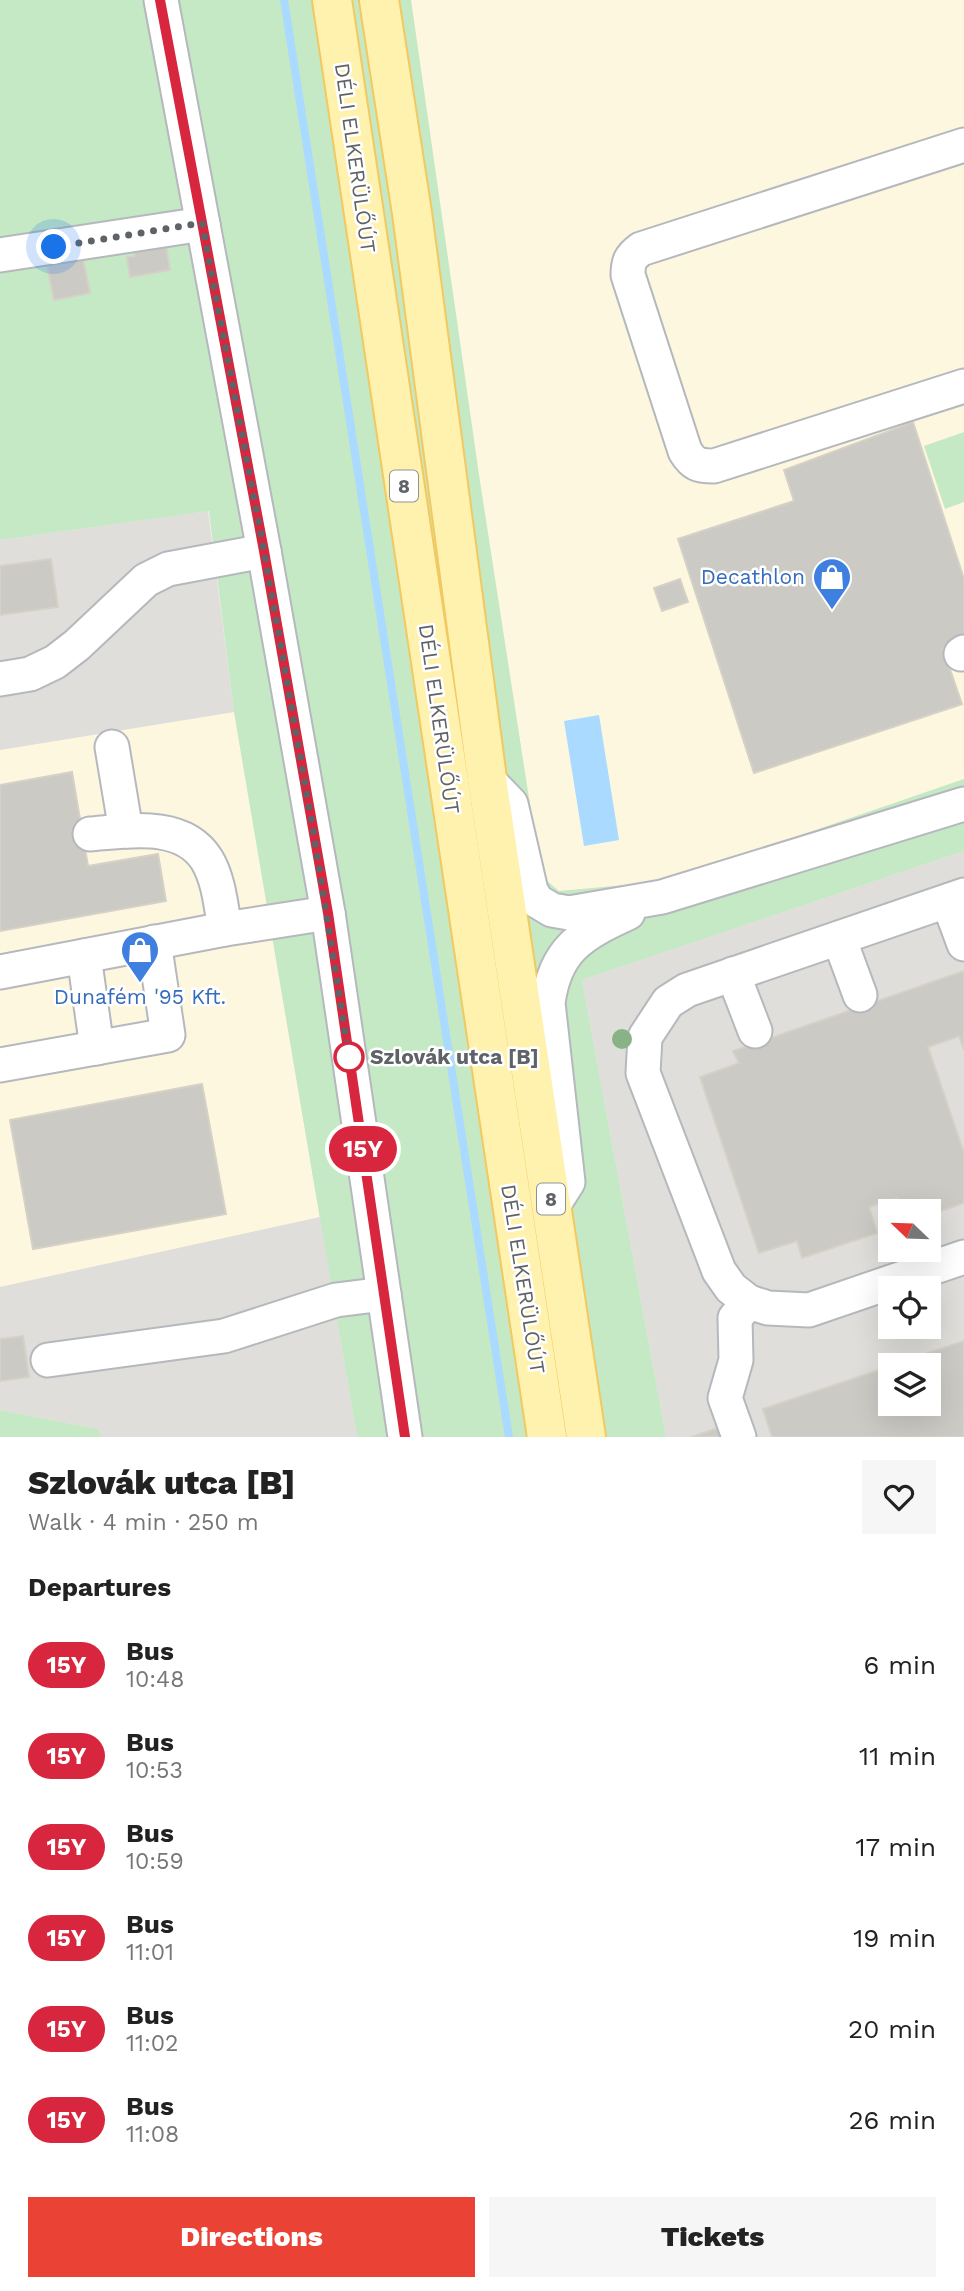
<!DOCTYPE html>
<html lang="en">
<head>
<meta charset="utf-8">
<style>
  body { margin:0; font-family:"Work Sans",sans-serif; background:#f6f6f6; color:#222; height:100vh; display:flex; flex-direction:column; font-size:26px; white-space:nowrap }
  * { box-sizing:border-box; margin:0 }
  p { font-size:23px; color:#767676 }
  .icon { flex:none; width:38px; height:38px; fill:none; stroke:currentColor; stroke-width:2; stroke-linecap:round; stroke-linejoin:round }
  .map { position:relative; height:1437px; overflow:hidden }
  .details { display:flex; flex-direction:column; background:#fff; flex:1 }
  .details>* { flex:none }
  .badge { padding:0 14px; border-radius:23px; font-size:24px; line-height:46px }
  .needle { width:46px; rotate:293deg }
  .buttons { position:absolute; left:878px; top:1199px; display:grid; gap:14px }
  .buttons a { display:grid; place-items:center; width:63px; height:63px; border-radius:0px; background:#fff; box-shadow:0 7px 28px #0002; font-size:35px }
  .you { position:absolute; width:35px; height:35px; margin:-18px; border:5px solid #fff; border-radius:50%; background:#1a73e8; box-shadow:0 0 0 10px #1a73e833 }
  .map>.badge { position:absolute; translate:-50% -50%; box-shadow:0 0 0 4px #fff }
  h2 { padding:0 28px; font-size:26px; line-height:63px }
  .round { display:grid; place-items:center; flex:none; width:74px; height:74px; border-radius:0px; background:#f6f6f6 }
  .summary { display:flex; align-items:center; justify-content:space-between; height:119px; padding:0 28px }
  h1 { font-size:33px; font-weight:800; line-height:52px }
  .action { display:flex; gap:14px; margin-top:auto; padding:14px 28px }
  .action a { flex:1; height:80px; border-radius:0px; background:#ea4335; color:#fff; font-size:28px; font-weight:800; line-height:80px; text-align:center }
  .action a+a { background:#f6f6f6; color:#222 }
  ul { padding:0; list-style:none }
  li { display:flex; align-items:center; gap:21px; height:91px; padding:0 28px }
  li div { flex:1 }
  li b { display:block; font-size:26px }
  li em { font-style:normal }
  li .badge { min-width:77px; font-weight:700; text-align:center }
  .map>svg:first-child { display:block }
  .commercial { fill:#fef7e0 }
  .industrial { fill:#e0deda; fill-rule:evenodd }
  .green { fill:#c5e8c5 }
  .water { fill:#aadaff }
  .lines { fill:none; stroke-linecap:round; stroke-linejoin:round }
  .stream { stroke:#aadaff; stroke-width:8 }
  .building { fill:#cccac5; stroke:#d6d1c6; stroke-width:2 }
  .minor-casing { stroke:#b5b8bc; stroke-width:37 }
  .major-casing { stroke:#f2c960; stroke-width:42 }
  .minor { stroke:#fff; stroke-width:33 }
  .major { stroke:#fff2af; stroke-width:38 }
  .tree { fill:#89b387 }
  .line-casing { stroke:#fff; stroke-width:16 }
  .line { stroke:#d7263d; stroke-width:10 }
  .walk { stroke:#5f6368; stroke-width:7; stroke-dasharray:0 12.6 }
  .stop-dot { fill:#fff; stroke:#d7263d; stroke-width:3.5 }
  .labels { text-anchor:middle; stroke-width:5; stroke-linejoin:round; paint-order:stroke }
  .shield { fill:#fff; stroke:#8f9295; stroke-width:2 }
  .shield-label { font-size:19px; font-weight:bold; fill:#5f6368 }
  .street-label { font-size:21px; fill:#5f6368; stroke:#fff }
  .shop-label { font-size:21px; fill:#366cbe; stroke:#fff; text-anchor:end }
  .stop-label { font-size:21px; font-weight:bold; fill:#5f6368; stroke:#fff; text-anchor:start }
</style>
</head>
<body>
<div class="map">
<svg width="964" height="1437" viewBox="0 0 964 1437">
  <rect width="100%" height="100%" fill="#f1efe8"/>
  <g class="commercial">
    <polygon points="411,0 964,0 964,779 668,881 560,892 541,876 479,475"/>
    <polygon points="234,712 320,1217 0,1287 0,750"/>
  </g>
  <g class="industrial">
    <polygon points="208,511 234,712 0,750 0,540"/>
    <path d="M964 851V1437H666L582 980ZM891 1211H929V1250H891ZM891 1288H929V1326H891ZM891 1365H929V1404H891Z"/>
    <polygon points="320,1217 357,1437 102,1437 98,1429 0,1410 0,1287"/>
  </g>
  <g class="green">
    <polygon points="0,0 411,0 479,475 541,876 559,891 668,881 964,779 964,851 582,980 666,1437 357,1437 234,712 209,511 0,540"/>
    <polygon points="964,432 964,502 945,509 924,446"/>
    <polygon points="0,1410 98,1429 102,1437 0,1437"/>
  </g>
  <polygon class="water" points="599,715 619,840 584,846 564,721"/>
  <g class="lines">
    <polyline class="stream" points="284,0 509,1437"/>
  </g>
  <g class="building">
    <polygon points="166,245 170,270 130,277 127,257 135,256 134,250"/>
    <polygon points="83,259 90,293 54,300 47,266"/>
    <polygon points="913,422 964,579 964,642 943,649 962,704 754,773 678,539 794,501 784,470"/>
    <polygon points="51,559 58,607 0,615 0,566"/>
    <polygon points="680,579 688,602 662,611 654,588"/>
    <polygon points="72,772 88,866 158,854 166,901 0,931 0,785"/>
    <polygon points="964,971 964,1050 959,1036 928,1047 964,1153 964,1203 929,1215 929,1211 901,1211 897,1198 869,1207 877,1233 802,1258 797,1241 759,1253 700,1077 739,1063 733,1051"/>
    <polygon points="202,1084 226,1214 33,1249 10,1120"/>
    <polygon points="23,1336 29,1377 0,1381 0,1339"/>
    <polygon points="964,1341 964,1437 772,1437 763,1409 891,1366 891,1404 929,1404 929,1365 892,1365"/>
    <polygon points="723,1426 727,1437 692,1437"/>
  </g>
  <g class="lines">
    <defs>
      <g id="minor">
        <polyline points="161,0 264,551 328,913 405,1437"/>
        <path d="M964 145 641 249C630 257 628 262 628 275L685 451C693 464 698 466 714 466L964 386"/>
        <polyline points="0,255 203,224"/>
        <polyline points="961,654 964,652"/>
        <polyline points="0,679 30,674 55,662 77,645 146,580 168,569 264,551"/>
        <polyline points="112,747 126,831"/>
        <polyline points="487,779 511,804 531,891 537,901 552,910 569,913 662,897 964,804"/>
        <path d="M90 834C128 831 183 821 207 860 219 880 221 907 225 929"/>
        <polyline points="964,895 687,990 668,1002 645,1037 643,1073 719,1271 731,1288 749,1302 768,1308 809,1310 964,1257"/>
        <polyline points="948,901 964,944"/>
        <polyline points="839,938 860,995"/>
        <polyline points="84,956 97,1048"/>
        <polyline points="0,972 225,929 328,913"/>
        <polyline points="733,974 755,1031"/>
        <polyline points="0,1065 168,1035 154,942"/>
        <path d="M552 1207 568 1182 548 1003C555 949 582 934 628 913"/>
        <polyline points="48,1360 224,1336 336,1300 384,1294"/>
        <polyline points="739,1437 725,1398 736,1360 735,1318 749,1302"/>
      </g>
      <g id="major">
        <polyline points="332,0 547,1437"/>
        <polyline points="379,0 412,213 487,779 586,1437"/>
      </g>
    </defs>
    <use href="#minor" class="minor-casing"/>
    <use href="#major" class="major-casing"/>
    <use href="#minor" class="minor"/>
    <use href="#major" class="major"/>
  </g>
  <circle class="tree" cx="622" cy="1039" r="10"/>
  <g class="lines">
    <defs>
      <polyline id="line" points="160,0 264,551 328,913 405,1437"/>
    </defs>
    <use href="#line" class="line-casing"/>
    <use href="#line" class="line"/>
    <polyline class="walk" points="54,247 202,223 264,551 314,835 349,1057"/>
  </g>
  <defs>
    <symbol id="shop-pin" viewBox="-11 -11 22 30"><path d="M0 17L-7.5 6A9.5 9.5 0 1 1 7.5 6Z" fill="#3f7fe0" stroke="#fff"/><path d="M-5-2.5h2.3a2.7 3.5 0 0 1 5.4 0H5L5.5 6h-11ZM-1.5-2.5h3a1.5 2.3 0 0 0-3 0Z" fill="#fff"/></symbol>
  </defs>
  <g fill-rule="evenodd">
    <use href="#shop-pin" x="810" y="555" width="44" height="60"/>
    <use href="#shop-pin" x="118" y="928" width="44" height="60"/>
  </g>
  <circle class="stop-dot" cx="349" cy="1057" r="14"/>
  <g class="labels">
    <g class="shield">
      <rect x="390" y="470.5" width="28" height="31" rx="5"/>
      <rect x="537" y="1183.5" width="28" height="31" rx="5"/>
    </g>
    <g class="shield-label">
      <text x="404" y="493">8</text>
      <text x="551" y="1206">8</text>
    </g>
    <g class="street-label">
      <text transform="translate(355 158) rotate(82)" y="7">DÉLI ELKERÜLŐÚT</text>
      <text transform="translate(439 719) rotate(82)" y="7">DÉLI ELKERÜLŐÚT</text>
      <text transform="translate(523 1279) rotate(81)" y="7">DÉLI ELKERÜLŐÚT</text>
    </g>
    <g class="shop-label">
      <text x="805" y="584">Decathlon</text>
      <text x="140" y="1004" text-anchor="middle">Dunafém '95 Kft.</text>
    </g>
    <g class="stop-label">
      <text x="370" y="1064">Szlovák utca [B]</text>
    </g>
  </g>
</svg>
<div class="buttons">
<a><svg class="needle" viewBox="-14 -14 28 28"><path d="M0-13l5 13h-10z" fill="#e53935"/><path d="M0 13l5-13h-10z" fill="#767676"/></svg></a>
<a><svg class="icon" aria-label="locate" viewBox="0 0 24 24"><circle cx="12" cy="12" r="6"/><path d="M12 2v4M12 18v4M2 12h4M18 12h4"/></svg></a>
<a><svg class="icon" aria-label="layers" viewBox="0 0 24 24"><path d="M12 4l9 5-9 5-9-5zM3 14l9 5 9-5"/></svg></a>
</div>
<div class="you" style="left:54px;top:247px"></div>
<b class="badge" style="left:363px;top:1149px;background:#d7263d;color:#fff">15Y</b>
</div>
<section class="details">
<div class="summary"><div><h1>Szlovák utca [B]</h1><p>Walk · 4 min · 250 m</p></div><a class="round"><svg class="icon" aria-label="heart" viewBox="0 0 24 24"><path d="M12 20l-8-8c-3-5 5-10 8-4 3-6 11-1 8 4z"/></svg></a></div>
<h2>Departures</h2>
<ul>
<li><span class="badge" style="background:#d7263d;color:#fff">15Y</span><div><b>Bus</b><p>10:48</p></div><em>6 min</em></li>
<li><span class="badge" style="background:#d7263d;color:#fff">15Y</span><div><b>Bus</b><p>10:53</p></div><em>11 min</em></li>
<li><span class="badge" style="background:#d7263d;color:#fff">15Y</span><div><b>Bus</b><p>10:59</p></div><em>17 min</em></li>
<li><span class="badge" style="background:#d7263d;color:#fff">15Y</span><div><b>Bus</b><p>11:01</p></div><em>19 min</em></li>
<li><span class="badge" style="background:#d7263d;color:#fff">15Y</span><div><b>Bus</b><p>11:02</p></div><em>20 min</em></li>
<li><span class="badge" style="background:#d7263d;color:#fff">15Y</span><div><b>Bus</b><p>11:08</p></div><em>26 min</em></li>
</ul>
<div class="action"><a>Directions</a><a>Tickets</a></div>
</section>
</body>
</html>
